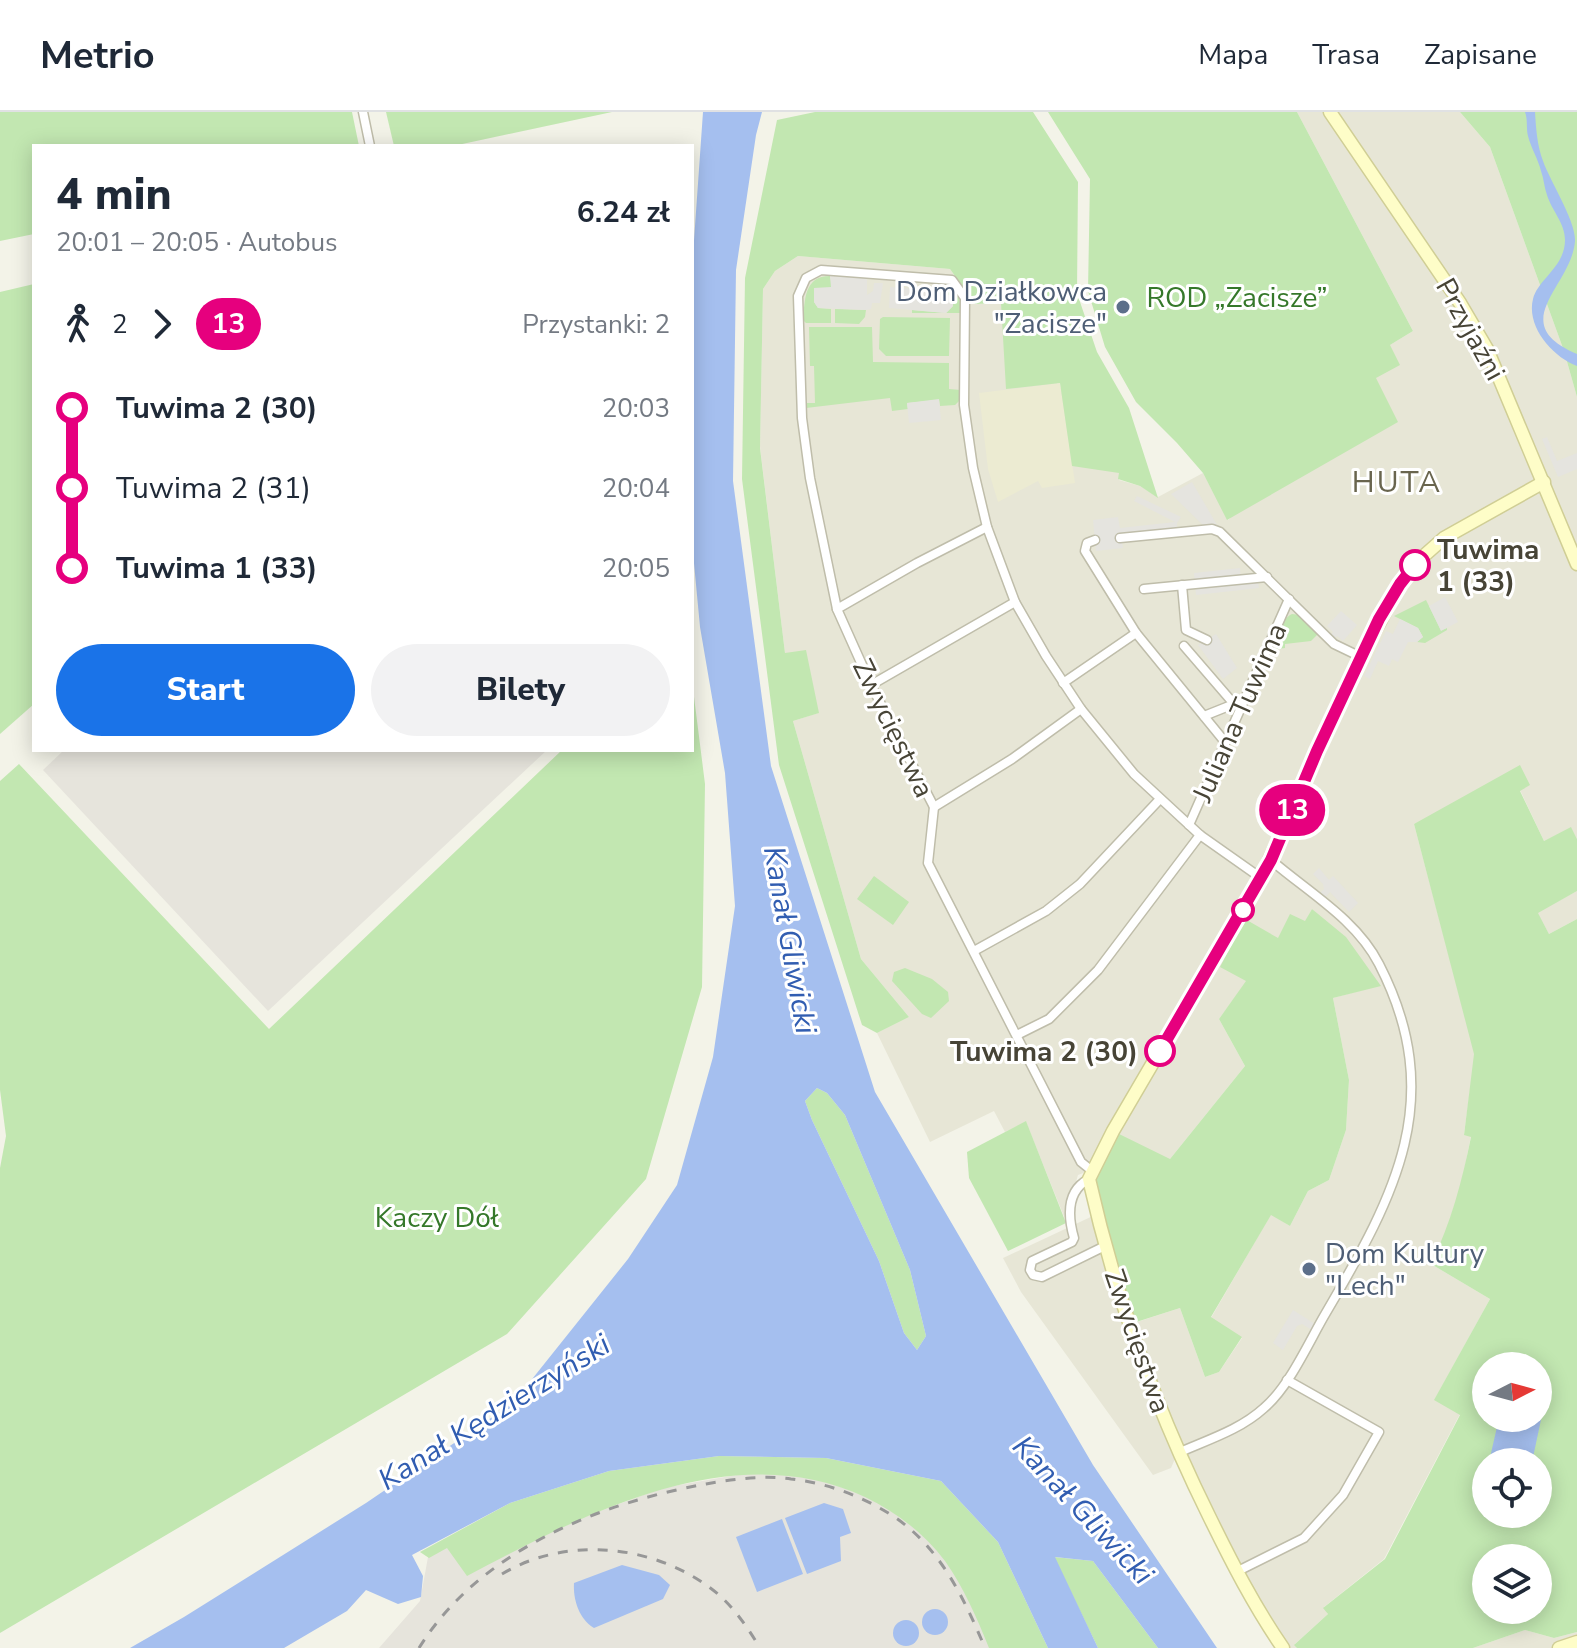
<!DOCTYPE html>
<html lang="pl">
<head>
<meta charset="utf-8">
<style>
  body { margin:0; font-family:"Nunito Sans",sans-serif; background:#f2f2f3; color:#1f2937; height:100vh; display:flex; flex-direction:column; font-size:30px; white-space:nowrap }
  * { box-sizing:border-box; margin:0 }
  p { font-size:26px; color:#747a83 }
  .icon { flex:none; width:44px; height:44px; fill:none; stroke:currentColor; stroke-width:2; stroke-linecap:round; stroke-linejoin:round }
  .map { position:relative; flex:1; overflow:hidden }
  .side { position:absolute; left:32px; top:32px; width:662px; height:608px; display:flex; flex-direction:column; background:#fff; border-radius:0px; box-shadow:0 4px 20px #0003 }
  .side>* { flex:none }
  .badge { padding:0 16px; border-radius:26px; font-size:28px; line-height:52px }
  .needle { width:52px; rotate:84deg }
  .tools { position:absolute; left:1472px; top:1240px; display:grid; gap:16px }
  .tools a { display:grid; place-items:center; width:80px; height:80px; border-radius:50%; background:#fff; box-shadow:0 4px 20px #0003; font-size:40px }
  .map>.badge { position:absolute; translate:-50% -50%; box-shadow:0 0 0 4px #fff }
  .legs { display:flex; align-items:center; gap:12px; height:88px; padding:0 24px; font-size:26px }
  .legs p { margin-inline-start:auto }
  .headline { display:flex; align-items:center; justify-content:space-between; height:136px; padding:0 24px }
  h1 { font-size:44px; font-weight:800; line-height:60px }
  .primary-button { display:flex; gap:16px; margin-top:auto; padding:16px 24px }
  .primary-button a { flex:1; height:92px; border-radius:48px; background:#1a73e8; color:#fff; font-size:32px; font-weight:800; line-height:92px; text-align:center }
  .primary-button a+a { background:#f2f2f3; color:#1f2937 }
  ul { padding:0 24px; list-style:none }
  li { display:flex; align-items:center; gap:28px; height:80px; font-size:30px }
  li i { display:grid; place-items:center; width:12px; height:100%; margin:0 10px; background:currentColor }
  li i::after { content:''; width:20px; height:20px; margin:-10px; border:6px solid; border-radius:50%; background:#fff }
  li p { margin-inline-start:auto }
  li:first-child i { background:linear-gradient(#0000 50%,currentColor 0) }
  li:last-child i { background:linear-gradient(currentColor 50%,#0000 0) }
  header { display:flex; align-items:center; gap:48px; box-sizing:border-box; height:112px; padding:0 40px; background:#fff; border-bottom:2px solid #e0e1e3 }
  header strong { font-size:38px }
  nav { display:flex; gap:44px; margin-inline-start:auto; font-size:28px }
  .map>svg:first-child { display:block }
  .residential { fill:#e7e6d6 }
  .industrial { fill:#e6e4dc }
  .education { fill:#ecebd2 }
  .green { fill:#c2e7b1; fill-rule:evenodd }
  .parking { fill:#e5e4df }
  .water { fill:#a5bfef; fill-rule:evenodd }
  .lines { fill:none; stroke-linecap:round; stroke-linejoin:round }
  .street-casing { stroke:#bfbdaa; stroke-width:11 }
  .secondary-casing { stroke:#d0ce95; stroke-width:15 }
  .street { stroke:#fff; stroke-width:8 }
  .secondary { stroke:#fefdc8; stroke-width:12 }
  .rail { stroke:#979797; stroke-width:3; stroke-dasharray:10 10; stroke-linecap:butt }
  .line-1-casing { stroke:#fff; stroke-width:18 }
  .line-1 { stroke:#e6007e; stroke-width:12 }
  .service-dot { fill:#5c6f8a; stroke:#fff; stroke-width:3 }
  .stop-1-dot { fill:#fff; stroke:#e6007e; stroke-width:4 }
  .labels { text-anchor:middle; stroke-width:6; stroke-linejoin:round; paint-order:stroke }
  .service-label { font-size:28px; fill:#4e5e75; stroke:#fff; text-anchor:end }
  .park-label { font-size:28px; fill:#35782a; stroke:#fff }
  .street-label { font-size:28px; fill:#474436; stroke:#fff }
  .stop-label { font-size:28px; font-weight:bold; fill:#474436; stroke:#fff; text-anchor:start }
  .neighbourhood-label { font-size:30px; letter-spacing:2px; fill:#69654e; stroke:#fff }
  .water-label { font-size:30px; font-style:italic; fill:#315db1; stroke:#fff }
</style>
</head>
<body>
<header>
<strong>Metrio</strong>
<nav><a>Mapa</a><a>Trasa</a><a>Zapisane</a></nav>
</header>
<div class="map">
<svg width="1577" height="1536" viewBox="0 0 1577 1536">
  <rect width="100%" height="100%" fill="#f3f3e8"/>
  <g class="residential">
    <polygon points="1297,0 1460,0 1490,35 1564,239 1577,285 1577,727 1571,716 1544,729 1520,678 1414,712 1475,942 1464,1022 1471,1024 1461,1074 1444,1125 1431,1152 1490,1187 1435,1287 1460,1302 1384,1447 1324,1495 1328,1502 1295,1532 1297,1536 1279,1536 1177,1342 1171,1356 1153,1363 1021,1180 1003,1146 1097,1102 1131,1212 1180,1196 1205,1265 1219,1260 1242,1226 1211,1206 1271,1102 1290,1114 1308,1079 1329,1068 1346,1018 1349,968 1333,886 1380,873 1312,797 1305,810 1278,827 1219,907 1245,954 1170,1047 1091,1058 1078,1063 1065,1107 1026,1010 1005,1020 994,999 930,1030 877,921 909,905 861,847 793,609 818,601 785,541 760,335 763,177 775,159 798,144 950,157 975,192 1001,191 1119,361 1119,368 1140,374 1158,385 1203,361 1228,408 1376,266 1390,233 1413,219"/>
    <polygon points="1577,779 1577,807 1549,822 1537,800"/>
    <polygon points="1525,1518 1554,1526 1577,1520 1577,1536 1473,1536"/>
  </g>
  <g class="industrial">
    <polygon points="64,638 547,638 268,899 43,658"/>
    <polygon points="759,1359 800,1361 876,1387 941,1425 1003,1536 379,1536 420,1489 428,1445 448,1434 552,1417 662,1376"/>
  </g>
  <polygon class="education" points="1060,271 1075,371 1042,376 1038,369 998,390 988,357 979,281"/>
  <g class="green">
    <polygon points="0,0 352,0 359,34 34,34 34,122 0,129"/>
    <polygon points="386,0 612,0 453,34 394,34"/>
    <polygon points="815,0 1033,0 1078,70 1077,181 1097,240 1129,296 1158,386 1140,374 1118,367 1119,361 1072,354 1060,271 1006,277 1001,191 975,192 950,157 798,144 775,159 763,177 760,336 785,541 806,538 819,601 793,609 861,847 909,905 877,921 862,913 779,653 742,367 745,166 777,8"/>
    <polygon points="1048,0 1297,0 1413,219 1390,233 1400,253 1376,266 1398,310 1227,408 1203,361 1177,331 1136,290 1105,235 1088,179 1090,67"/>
    <polygon points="1460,0 1577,0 1577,285 1564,239 1490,35"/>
    <path d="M830 164 832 174 814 190 818 196 831 197V211H806L803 208C805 188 804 164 830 164Z"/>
    <polygon points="34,172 34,592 0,622 0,180"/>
    <path d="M942 172C957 176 961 187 962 201H912V198L946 201 953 194 951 184 937 178 938 173Z"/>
    <polygon points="835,197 866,198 865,205 859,212 835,211"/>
    <polygon points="883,205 950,206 949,244 886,244 879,237 880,207"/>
    <polygon points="809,215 872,215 873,250 949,251 949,277 961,278 960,288 955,293 940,294 939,288 907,291 908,297 892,299 890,286 806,296 807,291 815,291 814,254 810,254"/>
    <polygon points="1426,488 1441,518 1447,516 1447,518 1425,531 1417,530 1423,525 1418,516 1394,504"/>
    <path d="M1292 502 1300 503 1319 521 1311 529 1285 532V536L1277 537C1275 526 1281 507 1292 502Z"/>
    <polygon points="692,569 705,672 702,875 646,1067 507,1222 0,1521 0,1056 6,1024 0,978 0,669 19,652 269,917 562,638 692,638"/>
    <path d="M1520 653 1530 673 1520 679 1544 729 1571 715 1577 727V779L1538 801 1549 822 1577 807V1520L1554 1526 1525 1518 1473 1536H1297L1294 1533 1328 1502 1323 1496 1385 1447 1460 1303 1434 1288 1490 1187 1431 1152C1451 1111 1462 1069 1471 1025L1464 1023 1474 942 1414 712ZM1486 1254H1538V1306H1486ZM1486 1350H1538V1402H1486ZM1486 1446H1538V1498H1486Z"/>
    <polygon points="874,764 909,790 893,813 857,787"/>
    <polygon points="1312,797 1346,825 1381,874 1333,886 1349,968 1346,1018 1329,1068 1308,1079 1290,1114 1271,1103 1211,1205 1242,1225 1219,1260 1205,1265 1180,1196 1130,1212 1091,1058 1113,1019 1170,1047 1245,954 1219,907 1246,869 1220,855 1245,807 1278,826 1290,802 1305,809"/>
    <polygon points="905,856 932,867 948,880 949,889 931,906 922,902 892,869 894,860"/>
    <polygon points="817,976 827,981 845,1003 910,1158 926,1224 917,1238 904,1221 879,1149 812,1008 805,989"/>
    <polygon points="1026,1009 1066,1111 1008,1139 969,1066 967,1040"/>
    <path d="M719 1344 826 1346 941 1369 998 1430 1048 1536H989C977 1506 964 1476 945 1449 924 1421 896 1400 865 1385 732 1323 584 1402 467 1464L447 1436 429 1446 420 1440 510 1391 609 1359Z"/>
    <polygon points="1054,1445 1093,1449 1158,1536 1098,1536"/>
  </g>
  <g class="parking">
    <polygon points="830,164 867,166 867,183 873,179 874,171 883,171 880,191 872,191 871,197 866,198 818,196 814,190 814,176 831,175"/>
    <polygon points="890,175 940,179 953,186 953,194 946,201 889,196"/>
    <polygon points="939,287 941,308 909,311 907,291"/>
    <polygon points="1547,325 1557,349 1577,341 1577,357 1558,365 1542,327"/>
    <polygon points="1192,370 1217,413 1205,415 1171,382"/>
    <polygon points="1137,384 1181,405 1177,411 1177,418 1121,424 1123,436 1096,439 1093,408 1118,405 1120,416 1175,410 1134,389"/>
    <polygon points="1240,456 1241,471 1258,469 1259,476 1196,483 1194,461"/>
    <polygon points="1445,485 1458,510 1441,519 1429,494"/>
    <polygon points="1341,499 1357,513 1343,529 1337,524 1333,528 1330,524 1333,520 1327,514"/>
    <polygon points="1400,507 1418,516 1423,525 1417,530 1408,530 1398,550 1392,547 1389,554 1378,549 1370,567 1364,564 1386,519 1393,522"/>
    <polygon points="1216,522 1237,556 1223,567 1198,533"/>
    <polygon points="1319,756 1329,768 1333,764 1358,791 1349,800 1330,780 1323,788 1317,784 1324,777 1323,772 1313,762"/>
    <polygon points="1293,1198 1315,1212 1312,1218 1302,1212 1297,1214 1283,1238 1273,1231"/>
  </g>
  <g class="water">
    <path d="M703 0H762L756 23 736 158 733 369 771 654 875 980 1093 1353 1217 1536H1158L1093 1449 1055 1445 1098 1536H1048L998 1430 941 1369 826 1346 719 1344 609 1359 510 1391 412 1443 423 1464 421 1485 398 1492 366 1478 347 1499 284 1536H130L184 1505 366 1391 513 1291 628 1147 677 1073 713 945 735 794 725 661 700 515 692 430V157ZM817 976 827 981 845 1003 910 1158 926 1224 917 1238 904 1221 879 1149 812 1008 805 989Z"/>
    <path d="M1525 0H1535C1536 16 1537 33 1543 49 1550 69 1576 109 1575 129 1572 174 1504 211 1577 242V254C1553 245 1526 215 1533 187 1538 167 1565 155 1565 128 1565 111 1552 99 1547 83 1544 75 1544 67 1541 59 1538 47 1531 36 1528 24 1526 16 1528 8 1525 0Z"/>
    <polygon points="1538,1293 1542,1303 1532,1350 1489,1350 1499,1306 1538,1306"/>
    <polygon points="824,1391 843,1397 851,1421 840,1425 841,1449 807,1462 785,1406"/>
    <polygon points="782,1407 803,1462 757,1480 736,1425"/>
    <path d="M622 1453 659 1463 670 1473 663 1487 594 1516C579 1507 573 1488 574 1471Z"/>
    <circle cx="935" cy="1510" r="13"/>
    <circle cx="906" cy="1521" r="13"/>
  </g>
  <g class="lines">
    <defs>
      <g id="street">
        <polyline points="363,0 370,34"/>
        <polyline points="1120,426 1212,417 1220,420 1334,532 1361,545"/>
        <polyline points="1095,428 1087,431 1085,439 1136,521 1225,630"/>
        <polyline points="1182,473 1186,518 1207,528"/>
        <polyline points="1144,477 1267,465"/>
        <polyline points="837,497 917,451 987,415"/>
        <polyline points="1184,534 1234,592 1242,594"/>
        <polyline points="1063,571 1136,521"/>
        <polyline points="871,573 1015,490"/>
        <polyline points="1204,604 1234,592"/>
        <polyline points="934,695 1012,647 1081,597"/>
        <polyline points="1189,713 1289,487"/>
        <polyline points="974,839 1046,799 1080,772 1160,687"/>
        <polyline points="1017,923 1049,907 1098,858 1200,723"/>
        <polyline points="1091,1058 1081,1050 928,751 934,695 871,573 837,497 810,366 802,306 798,184 806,166 821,158 952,168 965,186 964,293 973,356 987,415 1015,490 1046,544 1081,597 1134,662 1200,723 1261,766"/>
        <path d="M1089 1067C1066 1079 1068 1105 1074 1126L1072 1130 1032 1149 1030 1158 1033 1163 1042 1165 1105 1134"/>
        <path d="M1178 1341C1207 1328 1240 1318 1264 1296 1290 1274 1309 1229 1327 1199 1395 1083 1448 986 1379 852 1356 807 1308 780 1271 748"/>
        <polyline points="1236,1460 1304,1426 1343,1383 1379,1320 1287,1268"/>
      </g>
      <g id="secondary">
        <polyline points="1330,0 1460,191 1487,237 1577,452"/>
        <path d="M1283 1536C1254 1494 1231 1449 1209 1404 1156 1297 1115 1183 1089 1067L1113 1019 1261 766 1361 545 1400 472 1418 449 1444 426 1544 370"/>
        <polyline points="1559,1536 1577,1530"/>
      </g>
    </defs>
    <use href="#street" class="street-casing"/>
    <use href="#secondary" class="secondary-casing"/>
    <use href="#street" class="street"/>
    <use href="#secondary" class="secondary"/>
    <g class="rail">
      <path d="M502 1462C569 1422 659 1433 718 1482 735 1497 748 1516 760 1536"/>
      <path d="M419 1536C479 1439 599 1391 706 1372 734 1367 763 1363 791 1367 827 1371 862 1384 893 1404 940 1435 964 1486 985 1536"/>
    </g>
  </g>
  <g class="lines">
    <defs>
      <polyline id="line-1" points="1160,939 1271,748 1317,639 1379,507 1400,472 1415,453"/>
    </defs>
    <use href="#line-1" class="line-1-casing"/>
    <use href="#line-1" class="line-1"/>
  </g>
  <g class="service-dot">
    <circle cx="1123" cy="195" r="8"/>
    <circle cx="1309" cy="1157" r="8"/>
  </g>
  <g class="stop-1-dot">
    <circle cx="1415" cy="453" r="14"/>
    <circle cx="1243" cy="798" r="10"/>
    <circle cx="1160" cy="939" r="14"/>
  </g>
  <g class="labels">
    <g class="service-label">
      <text x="1107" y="189">Dom Działkowca<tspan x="1107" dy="32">"Zacisze"</tspan></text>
      <text x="1325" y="1151" text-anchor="start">Dom Kultury<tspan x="1325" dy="32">"Lech"</tspan></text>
    </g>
    <g class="park-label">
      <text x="1237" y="195">ROD „Zacisze”</text>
      <text x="437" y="1115">Kaczy Dół</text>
    </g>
    <g class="street-label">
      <text transform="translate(1471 217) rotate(61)" y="10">Przyjaźni</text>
      <text transform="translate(1239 600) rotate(-66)" y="10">Juliana Tuwima</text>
      <text transform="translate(894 616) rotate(64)" y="10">Zwycięstwa</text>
      <text transform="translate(1138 1229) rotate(71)" y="10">Zwycięstwa</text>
    </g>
    <g class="stop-label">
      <text x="1437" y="447">Tuwima<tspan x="1437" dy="32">1 (33)</tspan></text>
      <text x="1138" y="949" text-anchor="end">Tuwima 2 (30)</text>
    </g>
    <g class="neighbourhood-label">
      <text x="1397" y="380">HUTA</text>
    </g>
    <g class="water-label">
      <text transform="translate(790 828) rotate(80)" y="10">Kanał Gliwicki</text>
      <text transform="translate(494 1300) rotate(-32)" y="10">Kanał Kędzierzyński</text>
      <text transform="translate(1083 1398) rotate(47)" y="10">Kanał Gliwicki</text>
    </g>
  </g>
</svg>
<div class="tools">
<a><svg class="needle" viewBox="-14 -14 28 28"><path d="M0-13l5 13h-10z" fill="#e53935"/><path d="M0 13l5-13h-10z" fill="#747a83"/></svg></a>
<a><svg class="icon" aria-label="locate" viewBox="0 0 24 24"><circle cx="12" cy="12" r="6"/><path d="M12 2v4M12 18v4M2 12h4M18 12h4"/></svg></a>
<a><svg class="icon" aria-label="layers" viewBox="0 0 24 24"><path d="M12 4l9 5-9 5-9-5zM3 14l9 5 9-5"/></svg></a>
</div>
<b class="badge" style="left:1292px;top:698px;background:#e6007e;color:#fff">13</b>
<section class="side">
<div class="headline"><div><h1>4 min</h1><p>20:01 – 20:05 · Autobus</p></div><b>6.24 zł</b></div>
<div class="legs"><svg class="icon" aria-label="walk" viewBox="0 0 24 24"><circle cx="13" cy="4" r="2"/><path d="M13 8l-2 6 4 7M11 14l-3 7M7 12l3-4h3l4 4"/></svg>2<svg class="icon" aria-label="forward" viewBox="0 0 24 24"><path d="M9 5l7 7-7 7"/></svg><b class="badge" style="background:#e6007e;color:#fff">13</b><p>Przystanki: 2</p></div>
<ul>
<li><i style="color:#e6007e"></i><b>Tuwima 2 (30)</b><p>20:03</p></li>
<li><i style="color:#e6007e"></i><span>Tuwima 2 (31)</span><p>20:04</p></li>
<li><i style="color:#e6007e"></i><b>Tuwima 1 (33)</b><p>20:05</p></li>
</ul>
<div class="primary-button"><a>Start</a><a>Bilety</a></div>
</section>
</div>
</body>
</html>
